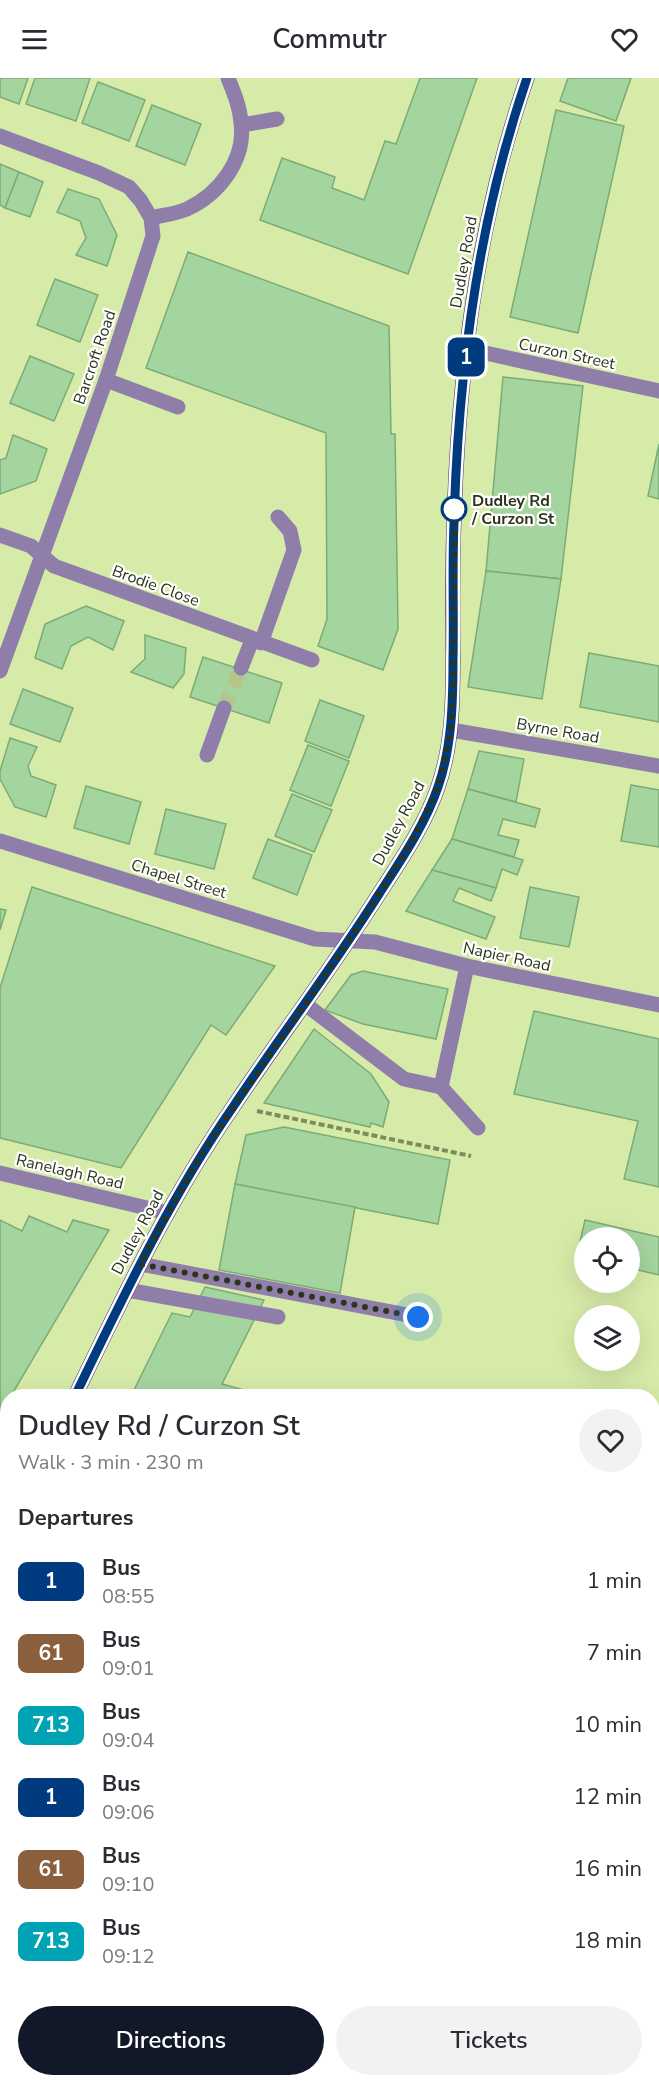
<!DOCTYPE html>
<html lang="en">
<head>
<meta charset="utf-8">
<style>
  body { margin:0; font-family:"Nunito Sans",sans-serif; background:#f2f2f3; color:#2b2b33; height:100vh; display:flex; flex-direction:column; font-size:22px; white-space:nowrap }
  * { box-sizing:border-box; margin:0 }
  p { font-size:20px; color:#7c7c81 }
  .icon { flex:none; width:33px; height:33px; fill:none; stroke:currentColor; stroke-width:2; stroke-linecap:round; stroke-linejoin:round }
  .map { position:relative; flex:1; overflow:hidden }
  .sheet { position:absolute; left:0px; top:1311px; width:660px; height:698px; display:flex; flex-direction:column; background:#fff; border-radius:24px 24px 0 0; box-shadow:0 6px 24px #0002 }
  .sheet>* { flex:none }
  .badge { padding:0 12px; border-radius:9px; font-size:21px; line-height:39px }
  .tools { position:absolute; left:574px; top:1149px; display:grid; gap:12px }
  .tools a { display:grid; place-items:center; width:66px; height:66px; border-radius:50%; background:#fff; box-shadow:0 6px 24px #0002; font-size:30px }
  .you { position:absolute; width:30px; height:30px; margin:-15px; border:4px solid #fff; border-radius:50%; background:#1a73e8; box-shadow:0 0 0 9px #1a73e833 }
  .map>.badge { position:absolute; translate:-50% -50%; box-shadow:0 0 0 3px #fff }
  h2 { padding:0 18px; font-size:22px; line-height:54px }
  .round { display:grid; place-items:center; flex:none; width:63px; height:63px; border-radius:32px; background:#f2f2f3 }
  .overview { display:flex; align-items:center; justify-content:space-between; height:102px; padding:0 18px }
  h1 { font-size:28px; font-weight:600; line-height:45px }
  .primary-button { display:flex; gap:12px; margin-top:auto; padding:12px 18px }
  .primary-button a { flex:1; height:69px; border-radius:36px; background:#111827; color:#fff; font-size:24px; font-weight:600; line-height:69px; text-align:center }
  .primary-button a+a { background:#f2f2f3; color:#2b2b33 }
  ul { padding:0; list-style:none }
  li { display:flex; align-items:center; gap:18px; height:72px; padding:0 18px }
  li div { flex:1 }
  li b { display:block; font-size:22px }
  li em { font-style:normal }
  li .badge { min-width:66px; font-weight:700; text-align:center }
  header { display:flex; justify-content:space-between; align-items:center; height:78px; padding:0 18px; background:#fff; font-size:27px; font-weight:600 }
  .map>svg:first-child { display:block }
  .green { fill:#c9d5ae }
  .forest { fill:#99ab6b }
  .building { fill:#a5d59f; stroke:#7cab76; stroke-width:1.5 }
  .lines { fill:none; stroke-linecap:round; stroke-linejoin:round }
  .minor-tunnel { stroke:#b5c68b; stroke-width:15; stroke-dasharray:15 8; stroke-linecap:butt }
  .path { stroke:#7d8b5d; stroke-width:4; stroke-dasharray:6 3; stroke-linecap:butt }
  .minor { stroke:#8f7eaa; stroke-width:15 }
  .major { stroke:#4e2a78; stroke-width:15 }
  .line-casing { stroke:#fff; stroke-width:14 }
  .line { stroke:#003b80; stroke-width:9 }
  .walk { stroke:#2c3419; stroke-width:6; stroke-dasharray:0 10.8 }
  .stop-dot { fill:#fff; stroke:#003b80; stroke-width:3 }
  .labels { text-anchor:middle; stroke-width:4.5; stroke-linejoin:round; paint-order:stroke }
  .street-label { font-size:16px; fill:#2c3419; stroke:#fff }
  .stop-label { font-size:16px; font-weight:bold; fill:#2c3419; stroke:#fff; text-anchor:start }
</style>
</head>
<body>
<header><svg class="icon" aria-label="menu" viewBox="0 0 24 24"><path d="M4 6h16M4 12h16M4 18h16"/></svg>Commutr<svg class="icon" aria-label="heart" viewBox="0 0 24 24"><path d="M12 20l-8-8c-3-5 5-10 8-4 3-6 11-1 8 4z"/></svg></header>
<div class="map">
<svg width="659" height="2008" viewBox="0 0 659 2008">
  <rect width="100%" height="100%" fill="#d7eba8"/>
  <polygon class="green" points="653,1729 659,1730 659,2008 509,2008 509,2001 652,2001"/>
  <g class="forest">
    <polygon points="652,1729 659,1730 659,1878 653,1881"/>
    <polygon points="500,2001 530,2001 530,2008 498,2008"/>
  </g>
  <g class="building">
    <polygon points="0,0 28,0 19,26 0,19"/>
    <polygon points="35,0 90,0 76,43 26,26"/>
    <polygon points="420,0 477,0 408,196 260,142 282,80 335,99 332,110 364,122 385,63 396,66"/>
    <polygon points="568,0 631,0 616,43 560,23"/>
    <polygon points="98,4 145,22 129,63 82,45"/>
    <polygon points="152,27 201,46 185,87 136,68"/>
    <polygon points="556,32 624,48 578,255 510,239"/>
    <polygon points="0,86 19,94 5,130 0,127"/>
    <polygon points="19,94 43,104 30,139 5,130"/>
    <polygon points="68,111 99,121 117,157 107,188 76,177 86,160 80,143 57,134"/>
    <polygon points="188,174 389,248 391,356 395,356 398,551 383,592 318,568 327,541 326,355 146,290"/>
    <polygon points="55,201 98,217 80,264 37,247"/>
    <polygon points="30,278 74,296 54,343 10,325"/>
    <polygon points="503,299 583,308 561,501 486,493"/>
    <polygon points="13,357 47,371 36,403 0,416 0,382 6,380"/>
    <polygon points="659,366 659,421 648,418"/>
    <polygon points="486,493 561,501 542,621 468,609"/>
    <polygon points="86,528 124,543 113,572 88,559 71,568 62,591 35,580 45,546"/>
    <polygon points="145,557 186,570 184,596 173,610 131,594 145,581"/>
    <polygon points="589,575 659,588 659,644 580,629"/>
    <polygon points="203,579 282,605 269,645 190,619"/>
    <polygon points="23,611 73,630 60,664 10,646"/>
    <polygon points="320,622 364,638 349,680 305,663"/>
    <polygon points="10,660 37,669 28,688 31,698 56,707 46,739 15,729 0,701 0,693"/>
    <polygon points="308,667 349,683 331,728 290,712"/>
    <polygon points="479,673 524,681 516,724 468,711"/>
    <polygon points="631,707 659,712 659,769 621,763"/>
    <polygon points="86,708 141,724 129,766 74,750"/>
    <polygon points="468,711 540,731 535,749 503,741 498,757 519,762 514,779 452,761"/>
    <polygon points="292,716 332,732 314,774 275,758"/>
    <polygon points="166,731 226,746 214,791 155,776"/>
    <polygon points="268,761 312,777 297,817 253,800"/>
    <polygon points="452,761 523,782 517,797 502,791 496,810 432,792"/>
    <polygon points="432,792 496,810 491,823 459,810 453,823 495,839 486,861 406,833"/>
    <polygon points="32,809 275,888 226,957 211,947 121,1090 0,1060 0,910"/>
    <polygon points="530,809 579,819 569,869 520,860"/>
    <polygon points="0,831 6,832 0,852"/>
    <polygon points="363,893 448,911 436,961 363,946 325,932 351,897"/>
    <polygon points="534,933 659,961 659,1109 624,1101 638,1043 514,1016"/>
    <polygon points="314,951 371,996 389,1024 383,1049 371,1045 370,1049 264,1025"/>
    <polygon points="284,1049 450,1082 438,1146 235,1106 246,1057"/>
    <polygon points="235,1106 355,1129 340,1215 219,1192"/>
    <polygon points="29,1138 67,1154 73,1142 109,1152 11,1318 8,1318 8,1325 0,1337 0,1142 22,1153"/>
    <polygon points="585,1142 659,1159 659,1197 630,1190 630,1160 585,1160 585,1179 577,1177"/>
    <polygon points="205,1209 264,1222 222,1306 259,1316 258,1318 131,1318 172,1235 190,1239"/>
    <polygon points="652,1464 659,1465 659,1517 652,1516"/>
    <polygon points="8,1547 8,1758 0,1773 0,1563"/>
    <polygon points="652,1574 659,1575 659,1650 652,1648"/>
    <polygon points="0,1883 8,1885 8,1953 0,1951"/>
    <polygon points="295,2001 341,2001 339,2008 302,2008 294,2006"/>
    <polygon points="356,2001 406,2001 405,2008 355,2008"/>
    <polygon points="417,2001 476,2001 475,2008 416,2008"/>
  </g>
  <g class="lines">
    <polyline class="minor-tunnel" points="224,630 241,590"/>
    <g class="path">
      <polyline points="257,1033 471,1078"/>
      <polyline points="652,1923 659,1921"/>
      <polyline points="652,1945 659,1945"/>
      <polyline points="652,1990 659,1990"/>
      <polyline points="530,2001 537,2008"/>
    </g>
    <g class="minor">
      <polyline points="242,47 277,41"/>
      <polyline points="0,58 99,95 129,109 141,123 151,140 153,158 106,302 0,593"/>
      <path d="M151 140C163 137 176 136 187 131 219 116 246 82 241 45 240 29 234 15 228 0"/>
      <polyline points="467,271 659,313"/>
      <polyline points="106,302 178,329"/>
      <polyline points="0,457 31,468 54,488 312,582"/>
      <polyline points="261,565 294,472 290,453 278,439"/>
      <polyline points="241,590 252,562"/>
      <polyline points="451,652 659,688"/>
      <polyline points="207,677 224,630"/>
      <polyline points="0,763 315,861 375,864 467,888 659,927"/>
      <polyline points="305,926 404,1001 441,1009 467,888"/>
      <polyline points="441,1009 478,1050"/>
      <polyline points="0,1095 168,1135"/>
      <polyline points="140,1186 418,1239"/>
      <polyline points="127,1212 278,1239"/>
      <polyline points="0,1399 8,1401"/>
      <polyline points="652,1538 659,1539"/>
      <polyline points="0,1851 8,1853"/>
    </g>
    <g class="major">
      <path d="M75 1318C123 1219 170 1120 233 1029 281 957 333 889 379 816 401 782 425 747 438 709 453 666 453 619 453 574 453 531 452 488 454 445 458 296 478 141 527 0"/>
      <polyline points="0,1475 8,1460"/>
    </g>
  </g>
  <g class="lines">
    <defs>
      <path id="line" d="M75 1318C123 1219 170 1120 233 1029 281 957 333 889 379 816 401 782 425 747 438 709 452 669 453 624 453 581 454 536 452 490 454 445 458 296 478 142 527 0"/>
    </defs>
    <use href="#line" class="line-casing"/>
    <use href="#line" class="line"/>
    <polyline class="walk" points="418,1239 140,1186 202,1075 349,863 412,763 438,709 451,652 453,607 455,425 454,431"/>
  </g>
  <circle class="stop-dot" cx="454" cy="431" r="12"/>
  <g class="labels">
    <g class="street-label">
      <text transform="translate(463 184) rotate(-80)" y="6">Dudley Road</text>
      <text transform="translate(567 275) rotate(12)" y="6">Curzon Street</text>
      <text transform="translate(94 279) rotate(-71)" y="6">Barcroft Road</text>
      <text transform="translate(156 507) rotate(20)" y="6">Brodie Close</text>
      <text transform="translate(558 652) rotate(10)" y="6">Byrne Road</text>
      <text transform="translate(398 745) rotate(-62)" y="6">Dudley Road</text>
      <text transform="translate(179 800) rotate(17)" y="6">Chapel Street</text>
      <text transform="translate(507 878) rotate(12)" y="6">Napier Road</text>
      <text transform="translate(70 1093) rotate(13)" y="6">Ranelagh Road</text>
      <text transform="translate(137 1154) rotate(-62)" y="6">Dudley Road</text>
    </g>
    <g class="stop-label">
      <text x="472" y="428">Dudley Rd<tspan x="472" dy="18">/ Curzon St</tspan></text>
    </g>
  </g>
</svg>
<div class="tools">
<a><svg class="icon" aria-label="locate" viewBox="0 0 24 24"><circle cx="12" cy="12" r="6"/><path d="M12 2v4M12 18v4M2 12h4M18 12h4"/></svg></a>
<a><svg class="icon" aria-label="layers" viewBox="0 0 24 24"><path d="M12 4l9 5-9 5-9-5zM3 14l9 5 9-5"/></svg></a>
</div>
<div class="you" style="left:418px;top:1239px"></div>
<b class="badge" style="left:466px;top:279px;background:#003b80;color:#fff">1</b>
<section class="sheet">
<div class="overview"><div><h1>Dudley Rd / Curzon St</h1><p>Walk · 3 min · 230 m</p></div><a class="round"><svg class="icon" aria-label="heart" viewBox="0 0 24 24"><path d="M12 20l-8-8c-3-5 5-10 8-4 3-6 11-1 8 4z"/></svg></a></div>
<h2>Departures</h2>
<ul>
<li><span class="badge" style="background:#003b80;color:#fff">1</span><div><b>Bus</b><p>08:55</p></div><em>1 min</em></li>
<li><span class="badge" style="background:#8b5e3c;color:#fff">61</span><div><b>Bus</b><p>09:01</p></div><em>7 min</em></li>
<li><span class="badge" style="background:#00a3b4;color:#fff">713</span><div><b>Bus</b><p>09:04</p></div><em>10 min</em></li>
<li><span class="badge" style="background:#003b80;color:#fff">1</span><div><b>Bus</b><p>09:06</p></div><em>12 min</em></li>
<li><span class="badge" style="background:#8b5e3c;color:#fff">61</span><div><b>Bus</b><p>09:10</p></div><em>16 min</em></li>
<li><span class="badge" style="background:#00a3b4;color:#fff">713</span><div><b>Bus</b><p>09:12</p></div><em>18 min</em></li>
</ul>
<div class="primary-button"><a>Directions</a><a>Tickets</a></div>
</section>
</div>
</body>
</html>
